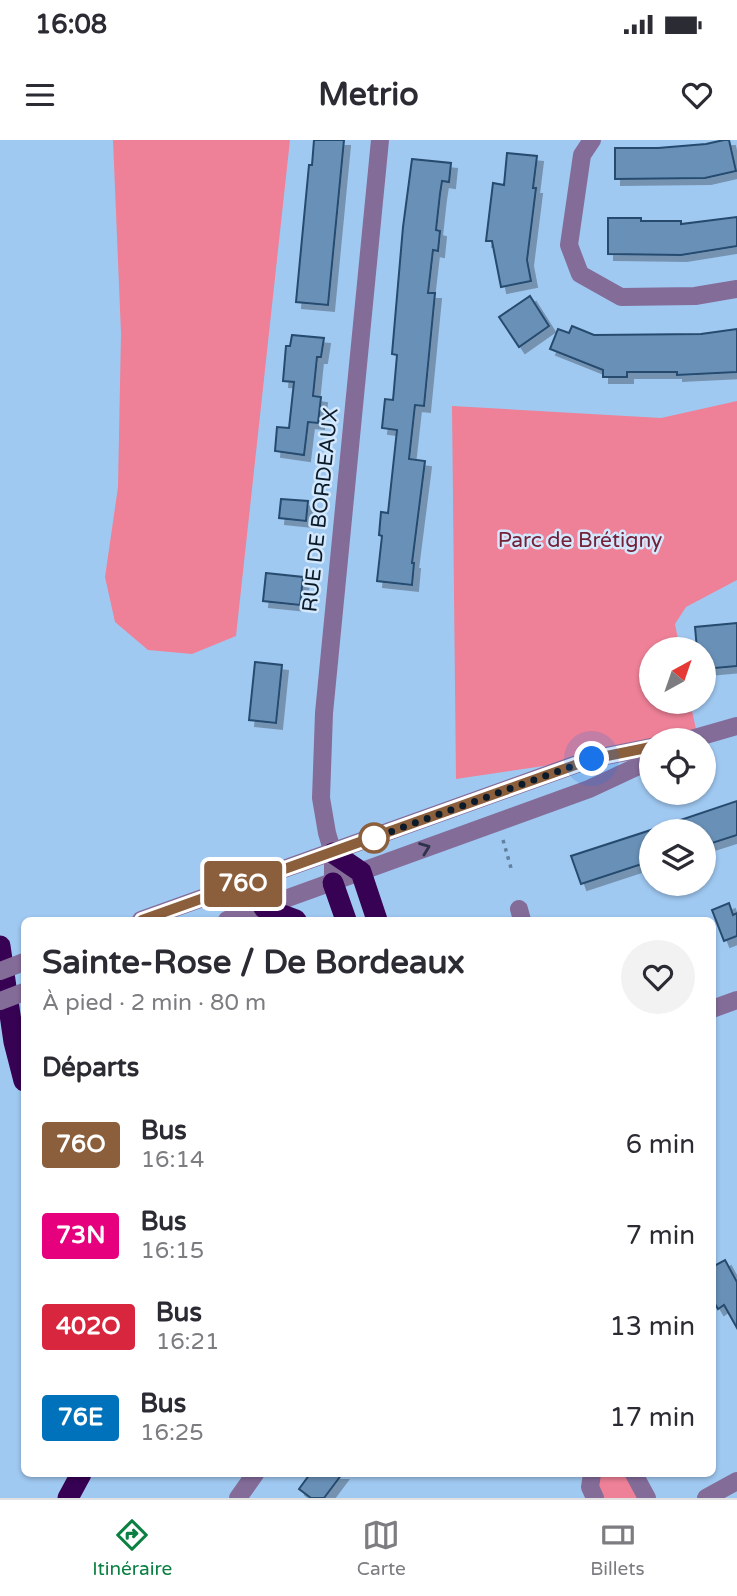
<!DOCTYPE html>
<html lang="fr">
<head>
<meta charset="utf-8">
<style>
  body { margin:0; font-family:"Varela Round",sans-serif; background:#f2f2f3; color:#2b2b33; height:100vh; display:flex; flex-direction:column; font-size:26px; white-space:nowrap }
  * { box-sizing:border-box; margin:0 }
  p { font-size:23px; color:#7c7c81 }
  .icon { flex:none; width:38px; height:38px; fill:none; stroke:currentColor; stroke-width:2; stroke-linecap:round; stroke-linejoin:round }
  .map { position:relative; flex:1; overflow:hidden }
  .drawer { position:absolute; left:21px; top:777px; width:695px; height:560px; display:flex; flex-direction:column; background:#fff; border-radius:10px; box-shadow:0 2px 5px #0004 }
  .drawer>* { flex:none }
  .badge { padding:0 14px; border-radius:5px; font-size:24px; line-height:46px }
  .needle { width:46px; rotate:40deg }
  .controls { position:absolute; left:639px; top:497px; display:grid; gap:14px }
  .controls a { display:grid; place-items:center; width:77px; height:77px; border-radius:50%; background:#fff; box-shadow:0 2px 5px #0004; font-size:35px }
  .you { position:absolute; width:35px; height:35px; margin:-18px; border:5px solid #fff; border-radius:50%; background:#1a73e8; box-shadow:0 0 0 10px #1a73e833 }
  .map>.badge { position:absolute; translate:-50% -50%; box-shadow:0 0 0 4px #fff }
  h2 { padding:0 21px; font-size:26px; line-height:63px }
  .round { display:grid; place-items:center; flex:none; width:74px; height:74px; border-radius:37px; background:#f2f2f3 }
  .head { display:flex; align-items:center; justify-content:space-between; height:119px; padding:0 21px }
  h1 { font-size:33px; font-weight:700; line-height:52px }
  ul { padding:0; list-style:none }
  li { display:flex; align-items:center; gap:21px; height:91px; padding:0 21px }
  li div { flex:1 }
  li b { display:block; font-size:26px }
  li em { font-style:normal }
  li .badge { min-width:77px; font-weight:700; text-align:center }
  .status { display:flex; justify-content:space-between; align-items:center; height:49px; padding:0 35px; background:#fff; direction:ltr }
  .status svg { height:19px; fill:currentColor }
  header { display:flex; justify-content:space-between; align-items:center; height:91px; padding:0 21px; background:#fff; font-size:32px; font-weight:700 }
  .dock { display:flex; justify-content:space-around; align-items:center; height:98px; border-top:2px solid #e1e1e2; background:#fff; font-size:19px; color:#7c7c81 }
  .dock a { display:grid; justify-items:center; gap:4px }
  .dock .selected { color:#0b8043 }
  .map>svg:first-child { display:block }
  .green { fill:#ee8197 }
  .building { fill:#6990b7; stroke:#264b6e; stroke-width:2; filter:url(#shadow) }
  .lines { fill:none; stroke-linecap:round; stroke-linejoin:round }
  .path { stroke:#62819e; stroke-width:3.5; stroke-dasharray:3.5 5; stroke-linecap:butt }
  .minor { stroke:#846c99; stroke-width:18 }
  .highway { stroke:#370154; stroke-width:21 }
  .minor-bridge { stroke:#846c99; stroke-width:18 }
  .oneway { stroke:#2f334b }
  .line-casing { stroke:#fff; stroke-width:16 }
  .line { stroke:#8b5e3c; stroke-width:10 }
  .walk { stroke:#0b1b29; stroke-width:7; stroke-dasharray:0 12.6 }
  .stop-dot { fill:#fff; stroke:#8b5e3c; stroke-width:3.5 }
  .labels { text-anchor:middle; stroke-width:5; stroke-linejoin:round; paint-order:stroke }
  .street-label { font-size:21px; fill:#0b1b29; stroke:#d3e8fd }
  .park-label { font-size:21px; fill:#742037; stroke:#d3e8fd }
</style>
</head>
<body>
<div class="status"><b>16:08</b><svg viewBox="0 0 49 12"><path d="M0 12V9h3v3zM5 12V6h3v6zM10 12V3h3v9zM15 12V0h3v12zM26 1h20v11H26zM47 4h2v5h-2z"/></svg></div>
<header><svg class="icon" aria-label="menu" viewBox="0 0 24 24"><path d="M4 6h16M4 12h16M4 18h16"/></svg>Metrio<svg class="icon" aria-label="heart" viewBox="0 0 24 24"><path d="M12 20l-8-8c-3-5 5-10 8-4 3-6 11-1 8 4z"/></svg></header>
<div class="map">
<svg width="737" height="1358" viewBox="0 0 737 1358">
  <defs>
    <filter id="shadow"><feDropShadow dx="6" dy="6" stdDeviation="0" flood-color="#0004"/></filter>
  </defs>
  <rect width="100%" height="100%" fill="#a0c9f2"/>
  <g class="green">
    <polygon points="113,0 290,0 236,496 192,514 148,510 115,482 105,437 118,347 121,193"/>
    <polygon points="737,261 737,440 686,467 675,484 680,509 651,509 651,562 690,562 698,598 651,600 591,619 456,639 452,266 661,278"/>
    <polygon points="592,1334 634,1334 647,1358 595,1358"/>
  </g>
  <g class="building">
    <polygon points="314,0 344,0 328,165 296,162 309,25 312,25"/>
    <polygon points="724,0 729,0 736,31 705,38 615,39 615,8 658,8 706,4"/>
    <polygon points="507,13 537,16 533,48 536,48 527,120 531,141 501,147 492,101 486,101 493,43 504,45"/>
    <polygon points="412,19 451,23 449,42 442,41 440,54 436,90 440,91 438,111 433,110 428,153 435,153 424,266 415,265 409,319 425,321 412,423 414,423 412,445 377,441 382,396 379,395 381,372 388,373 397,290 382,288 385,259 393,260 397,215 392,214 403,87"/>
    <polygon points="737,77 737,106 681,115 608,114 608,78 641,78 641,81 681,81 681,84"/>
    <polygon points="530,156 549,186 519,207 499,177"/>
    <polygon points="572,186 594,195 701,194 737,189 737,232 677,235 677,232 627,232 627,237 603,237 603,230 550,209 558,189 569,193"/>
    <polygon points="292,195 324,198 321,217 317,217 313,256 321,257 318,283 308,282 304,315 275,311 277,287 289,288 294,242 283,241 286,206 290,206"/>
    <polygon points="281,359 308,361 306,381 279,378"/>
    <polygon points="266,433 303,437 300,465 263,461"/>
    <polygon points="737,483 737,526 704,529 704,509 697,509 695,487"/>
    <polygon points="255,522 282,525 276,583 249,580"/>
    <polygon points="737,661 737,695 706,705 704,691 658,691 657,688"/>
    <polygon points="651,690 651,721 581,744 571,716"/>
    <polygon points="729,763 733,775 737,773 737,796 724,801 712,770"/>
    <polygon points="725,1120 737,1142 737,1188 724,1165 718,1169 712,1159 712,1127"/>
    <polygon points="310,1334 342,1334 324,1358 311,1358 299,1349"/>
  </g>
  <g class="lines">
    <polyline class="path" points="503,700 511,728"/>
    <g class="minor">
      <polyline points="592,0 582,15 569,105 580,134 621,157 695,156 737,149"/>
      <polyline points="688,600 737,586"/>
      <polyline points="333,743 333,713 327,693 321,658 324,573 380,0"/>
      <polyline points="519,769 522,780"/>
      <polyline points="141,780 591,619 651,607"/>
      <polyline points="227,780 589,649 651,620"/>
      <polyline points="712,869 737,860"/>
      <polyline points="592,1334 590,1347 595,1358"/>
      <polyline points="634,1334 647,1358"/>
      <polyline points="238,1358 255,1334"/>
      <polyline points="706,1358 737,1341"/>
    </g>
    <g class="highway">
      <polyline points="333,713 361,732 377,780"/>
      <polyline points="333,743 346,780"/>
      <polyline points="264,768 296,780"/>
      <polyline points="0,806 14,902 24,941"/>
      <polyline points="68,1358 81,1334"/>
    </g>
    <g class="minor-bridge">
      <polyline points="0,831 24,822"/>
      <polyline points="0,861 24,852"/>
    </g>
  </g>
  <defs><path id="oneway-chevron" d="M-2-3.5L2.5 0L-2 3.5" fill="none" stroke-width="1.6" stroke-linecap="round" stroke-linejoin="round" transform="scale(1.75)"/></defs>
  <use class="oneway" href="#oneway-chevron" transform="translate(425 708) rotate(-21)"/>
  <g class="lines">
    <defs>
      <polyline id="line" points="142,780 592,619 651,607"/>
    </defs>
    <use href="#line" class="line-casing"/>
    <use href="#line" class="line"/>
    <polyline class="walk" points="374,698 365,701 592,619"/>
  </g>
  <circle class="stop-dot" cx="374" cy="698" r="14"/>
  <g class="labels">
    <g class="street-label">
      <text transform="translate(320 370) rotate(-84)" y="7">RUE DE BORDEAUX</text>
    </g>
    <g class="park-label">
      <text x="580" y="407">Parc de Brétigny</text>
    </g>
  </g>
</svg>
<div class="controls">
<a><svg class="needle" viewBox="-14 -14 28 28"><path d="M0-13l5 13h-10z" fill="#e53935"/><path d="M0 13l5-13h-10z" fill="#7c7c81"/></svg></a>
<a><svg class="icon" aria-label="locate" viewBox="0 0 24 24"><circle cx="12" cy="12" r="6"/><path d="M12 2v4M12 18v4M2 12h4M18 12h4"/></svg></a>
<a><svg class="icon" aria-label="layers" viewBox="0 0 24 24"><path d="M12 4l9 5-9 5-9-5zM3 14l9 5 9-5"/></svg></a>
</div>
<div class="you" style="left:592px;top:619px"></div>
<b class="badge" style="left:243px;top:744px;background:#8b5e3c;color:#fff">76O</b>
<section class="drawer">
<div class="head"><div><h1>Sainte-Rose / De Bordeaux</h1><p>À pied · 2 min · 80 m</p></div><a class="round"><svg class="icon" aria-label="heart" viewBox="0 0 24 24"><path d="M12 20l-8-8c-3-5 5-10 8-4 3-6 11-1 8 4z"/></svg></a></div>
<h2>Départs</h2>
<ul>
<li><span class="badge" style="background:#8b5e3c;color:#fff">76O</span><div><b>Bus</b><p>16:14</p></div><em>6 min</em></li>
<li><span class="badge" style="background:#e6007e;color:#fff">73N</span><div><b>Bus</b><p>16:15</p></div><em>7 min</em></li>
<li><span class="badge" style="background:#d7263d;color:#fff">402O</span><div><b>Bus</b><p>16:21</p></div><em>13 min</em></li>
<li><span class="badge" style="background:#0072bc;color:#fff">76E</span><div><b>Bus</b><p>16:25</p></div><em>17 min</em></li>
</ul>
</section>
</div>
<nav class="dock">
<a class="selected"><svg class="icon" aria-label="directions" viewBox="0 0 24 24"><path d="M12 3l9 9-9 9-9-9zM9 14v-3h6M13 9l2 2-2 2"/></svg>Itinéraire</a>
<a><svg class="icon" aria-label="map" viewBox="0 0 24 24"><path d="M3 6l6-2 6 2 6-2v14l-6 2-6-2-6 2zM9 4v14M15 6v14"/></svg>Carte</a>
<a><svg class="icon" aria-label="tickets" viewBox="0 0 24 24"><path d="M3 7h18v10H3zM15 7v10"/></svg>Billets</a>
</nav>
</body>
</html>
